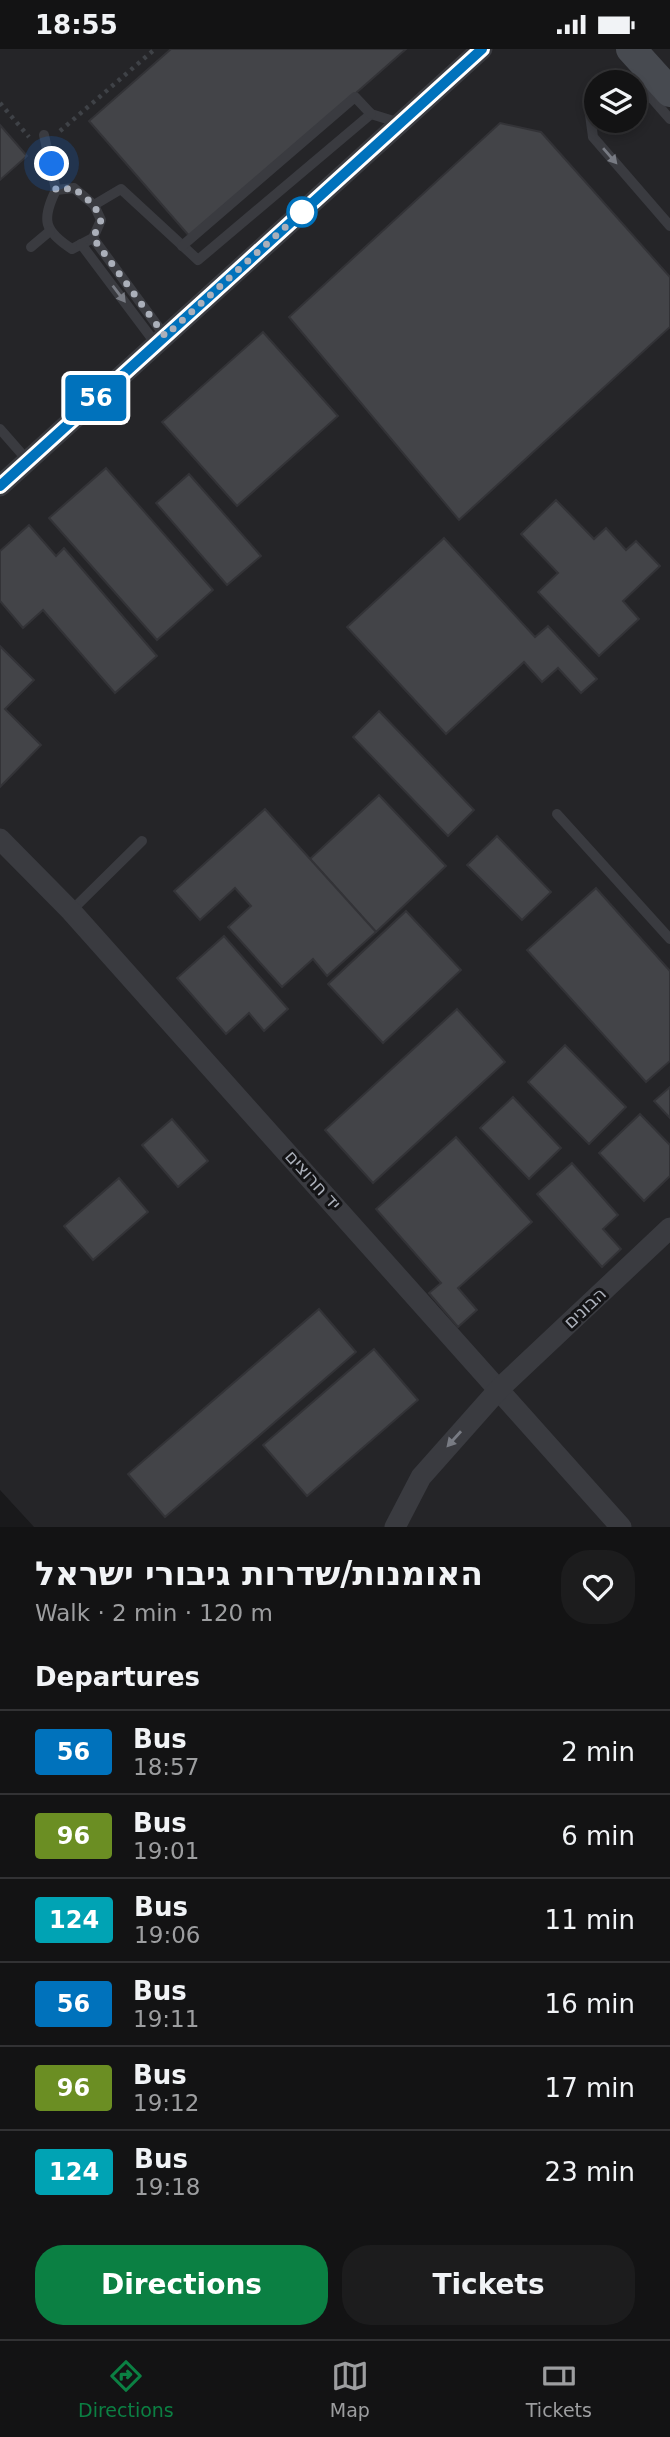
<!DOCTYPE html>
<html lang="en">
<head>
<meta charset="utf-8">
<style>
  body { margin:0; font-family:"DejaVu Sans",Heebo,sans-serif; background:#1c1c1d; color:#f1f3f6; height:100vh; display:flex; flex-direction:column; font-size:26px; white-space:nowrap }
  * { box-sizing:border-box; margin:0 }
  p { font-size:23px; color:#9d9ea0 }
  .icon { flex:none; width:38px; height:38px; fill:none; stroke:currentColor; stroke-width:2; stroke-linecap:round; stroke-linejoin:round }
  .map { position:relative; height:1478px; overflow:hidden }
  .panel { display:flex; flex-direction:column; background:#131314; flex:1 }
  .panel>* { flex:none }
  .badge { padding:0 14px; border-radius:5px; font-size:24px; line-height:46px }
  .buttons { position:absolute; left:584px; top:21px; display:grid; gap:14px }
  .buttons a { display:grid; place-items:center; width:63px; height:63px; border-radius:50%; background:#131314; box-shadow:0 4px 10px #0003,0 0 0 2px #323234; font-size:35px }
  .you { position:absolute; width:35px; height:35px; margin:-18px; border:5px solid #fff; border-radius:50%; background:#1a73e8; box-shadow:0 0 0 10px #1a73e833 }
  .map>.badge { position:absolute; translate:-50% -50%; box-shadow:0 0 0 4px #fff }
  h2 { padding:0 35px; font-size:26px; line-height:63px }
  .round { display:grid; place-items:center; flex:none; width:74px; height:74px; border-radius:28px; background:#1c1c1d }
  .summary { display:flex; align-items:center; justify-content:space-between; height:119px; padding:0 35px }
  h1 { font-size:33px; font-weight:600; line-height:52px }
  .button { display:flex; gap:14px; margin-top:auto; padding:14px 35px }
  .button a { flex:1; height:80px; border-radius:28px; background:#0b8043; color:#fff; font-size:28px; font-weight:600; line-height:80px; text-align:center }
  .button a+a { background:#1c1c1d; color:#f1f3f6 }
  ul { padding:0; list-style:none }
  li { display:flex; align-items:center; gap:21px; height:84px; padding:0 35px; border-top:2px solid #323234 }
  li div { flex:1 }
  li b { display:block; font-size:26px }
  li em { font-style:normal }
  li .badge { min-width:77px; font-weight:700; text-align:center }
  .status { display:flex; justify-content:space-between; align-items:center; height:49px; padding:0 35px; background:#131314; direction:ltr }
  .status svg { height:19px; fill:currentColor }
  .menu { display:flex; justify-content:space-around; align-items:center; height:98px; border-top:2px solid #323234; background:#131314; font-size:19px; color:#9d9ea0 }
  .menu a { display:grid; justify-items:center; gap:4px }
  .menu .current { color:#0b8043 }
  .map>svg:first-child { display:block }
  .built { fill:#252528; fill-rule:evenodd }
  .building { fill:#434448; stroke:#333337; stroke-width:2 }
  .lines { fill:none; stroke-linecap:round; stroke-linejoin:round }
  .path { stroke:#3f4247; stroke-width:4.5; stroke-dasharray:3.5 5; stroke-linecap:butt }
  .lane { stroke:#3a3b40; stroke-width:10 }
  .street { stroke:#3a3b40; stroke-width:21 }
  .secondary { stroke:#474a50; stroke-width:30 }
  .oneway { fill:#787b83 }
  .line-casing { stroke:#fff; stroke-width:16 }
  .line { stroke:#0072bc; stroke-width:10 }
  .walk { stroke:#abb0ba; stroke-width:7; stroke-dasharray:0 12.6 }
  .stop-dot { fill:#fff; stroke:#0072bc; stroke-width:3.5 }
  .labels { text-anchor:middle; stroke-width:6; stroke-linejoin:round; paint-order:stroke }
  .street-label { font-size:18px; fill:#abb0ba; stroke:#141416 }
</style>
</head>
<body>
<div class="status"><b>18:55</b><svg viewBox="0 0 49 12"><path d="M0 12V9h3v3zM5 12V6h3v6zM10 12V3h3v9zM15 12V0h3v12zM26 1h20v11H26zM47 4h2v5h-2z"/></svg></div>
<div class="map">
<svg width="670" height="1478" viewBox="0 0 670 1478">
  <rect width="100%" height="100%" fill="#19191b"/>
  <path class="built" d="M0 0H670V1478H34L0 1441ZM597 33H635V72H597Z"/>
  <g class="building">
    <polygon points="171,0 406,0 191,189 89,72"/>
    <polygon points="500,74 541,83 670,228 670,278 459,471 289,268"/>
    <polygon points="0,76 27,107 0,131"/>
    <polygon points="263,283 338,367 237,457 162,373"/>
    <polygon points="106,419 213,541 157,591 49,469"/>
    <polygon points="189,425 261,507 227,536 156,454"/>
    <polygon points="556,451 594,490 606,479 626,501 636,492 660,517 623,552 639,570 599,607 538,543 558,524 521,485"/>
    <polygon points="29,476 56,507 64,499 157,607 115,644 43,561 23,579 0,552 0,502"/>
    <polygon points="444,489 535,588 548,577 597,630 581,644 558,619 542,633 524,613 446,685 347,578"/>
    <polygon points="0,597 34,631 5,660 41,696 0,738"/>
    <polygon points="379,662 474,761 448,787 353,688"/>
    <polygon points="379,746 446,817 376,883 310,810"/>
    <polygon points="265,760 376,883 327,927 313,910 282,938 228,878 251,857 235,839 200,871 174,842"/>
    <polygon points="497,787 551,843 522,871 467,816"/>
    <polygon points="596,839 670,922 670,1012 646,1033 527,901"/>
    <polygon points="406,862 461,921 383,994 328,935"/>
    <polygon points="224,887 288,960 264,982 249,964 226,985 177,929"/>
    <polygon points="457,960 505,1013 373,1134 325,1081"/>
    <polygon points="565,996 626,1058 589,1095 528,1033"/>
    <polygon points="670,1038 670,1069 654,1052"/>
    <polygon points="513,1048 561,1099 529,1130 480,1079"/>
    <polygon points="640,1065 670,1096 670,1127 644,1152 599,1104"/>
    <polygon points="172,1070 208,1112 178,1138 142,1096"/>
    <polygon points="456,1088 532,1173 458,1239 477,1261 458,1278 429,1244 441,1234 376,1160"/>
    <polygon points="572,1114 618,1166 603,1180 621,1200 602,1218 537,1145"/>
    <polygon points="119,1129 148,1163 93,1211 64,1177"/>
    <polygon points="319,1260 356,1303 165,1468 128,1425"/>
    <polygon points="374,1300 418,1351 307,1447 263,1396"/>
  </g>
  <g class="lines">
    <g class="path">
      <polyline points="0,54 29,88"/>
      <polyline points="60,82 155,0"/>
    </g>
    <g class="lane">
      <polyline points="610,33 614,30 626,33"/>
      <polyline points="635,36 642,38 670,70"/>
      <polyline points="597,49 589,58 593,88 670,177"/>
      <polyline points="44,86 56,141"/>
      <path d="M74 139 94 156 101 171 93 189 72 200C44 182 41 171 56 141Z"/>
      <polyline points="94,156 121,140 198,211 371,65 400,74"/>
      <polyline points="93,189 165,287"/>
      <polyline points="81,195 156,295"/>
      <polyline points="182,197 355,48 371,65"/>
      <polyline points="31,198 50,182"/>
      <polyline points="0,380 28,412"/>
      <polyline points="557,765 670,890"/>
      <polyline points="71,862 142,792"/>
    </g>
    <g class="street">
      <polyline points="0,437 482,0"/>
      <polyline points="0,790 71,862 621,1478"/>
      <polyline points="395,1478 421,1428 500,1339 670,1179"/>
    </g>
    <polyline class="secondary" points="631,0 670,43"/>
  </g>
  <defs><path id="oneway-solid" d="M-6-.8H1V-3.2L6.5 0L1 3.2V.8H-6Z" transform="scale(1.75)"/></defs>
  <g class="oneway">
    <use href="#oneway-solid" transform="translate(610 107) rotate(49)"/>
    <use href="#oneway-solid" transform="translate(119 245) rotate(53)"/>
    <use href="#oneway-solid" transform="translate(454 1390) rotate(132)"/>
  </g>
  <g class="lines">
    <defs>
      <polyline id="line" points="0,437 482,0"/>
    </defs>
    <use href="#line" class="line-casing"/>
    <use href="#line" class="line"/>
    <polyline class="walk" points="52,115 56,141 74,139 94,156 101,171 93,189 165,287 302,163"/>
  </g>
  <circle class="stop-dot" cx="302" cy="163" r="14"/>
  <g class="labels">
    <g class="street-label">
      <text transform="translate(313 1131) rotate(48)" y="6">יד חרוצים</text>
      <text transform="translate(585 1259) rotate(-43)" y="6">הבונים</text>
    </g>
  </g>
</svg>
<div class="buttons">
<a><svg class="icon" aria-label="layers" viewBox="0 0 24 24"><path d="M12 4l9 5-9 5-9-5zM3 14l9 5 9-5"/></svg></a>
</div>
<div class="you" style="left:52px;top:115px"></div>
<b class="badge" style="left:96px;top:349px;background:#0072bc;color:#fff">56</b>
</div>
<section class="panel">
<div class="summary"><div><h1>האומנות/שדרות גיבורי ישראל</h1><p>Walk · 2 min · 120 m</p></div><a class="round"><svg class="icon" aria-label="heart" viewBox="0 0 24 24"><path d="M12 20l-8-8c-3-5 5-10 8-4 3-6 11-1 8 4z"/></svg></a></div>
<h2>Departures</h2>
<ul>
<li><span class="badge" style="background:#0072bc;color:#fff">56</span><div><b>Bus</b><p>18:57</p></div><em>2 min</em></li>
<li><span class="badge" style="background:#6b8e23;color:#fff">96</span><div><b>Bus</b><p>19:01</p></div><em>6 min</em></li>
<li><span class="badge" style="background:#00a3b4;color:#fff">124</span><div><b>Bus</b><p>19:06</p></div><em>11 min</em></li>
<li><span class="badge" style="background:#0072bc;color:#fff">56</span><div><b>Bus</b><p>19:11</p></div><em>16 min</em></li>
<li><span class="badge" style="background:#6b8e23;color:#fff">96</span><div><b>Bus</b><p>19:12</p></div><em>17 min</em></li>
<li><span class="badge" style="background:#00a3b4;color:#fff">124</span><div><b>Bus</b><p>19:18</p></div><em>23 min</em></li>
</ul>
<div class="button"><a>Directions</a><a>Tickets</a></div>
</section>
<nav class="menu">
<a class="current"><svg class="icon" aria-label="directions" viewBox="0 0 24 24"><path d="M12 3l9 9-9 9-9-9zM9 14v-3h6M13 9l2 2-2 2"/></svg>Directions</a>
<a><svg class="icon" aria-label="map" viewBox="0 0 24 24"><path d="M3 6l6-2 6 2 6-2v14l-6 2-6-2-6 2zM9 4v14M15 6v14"/></svg>Map</a>
<a><svg class="icon" aria-label="tickets" viewBox="0 0 24 24"><path d="M3 7h18v10H3zM15 7v10"/></svg>Tickets</a>
</nav>
</body>
</html>
